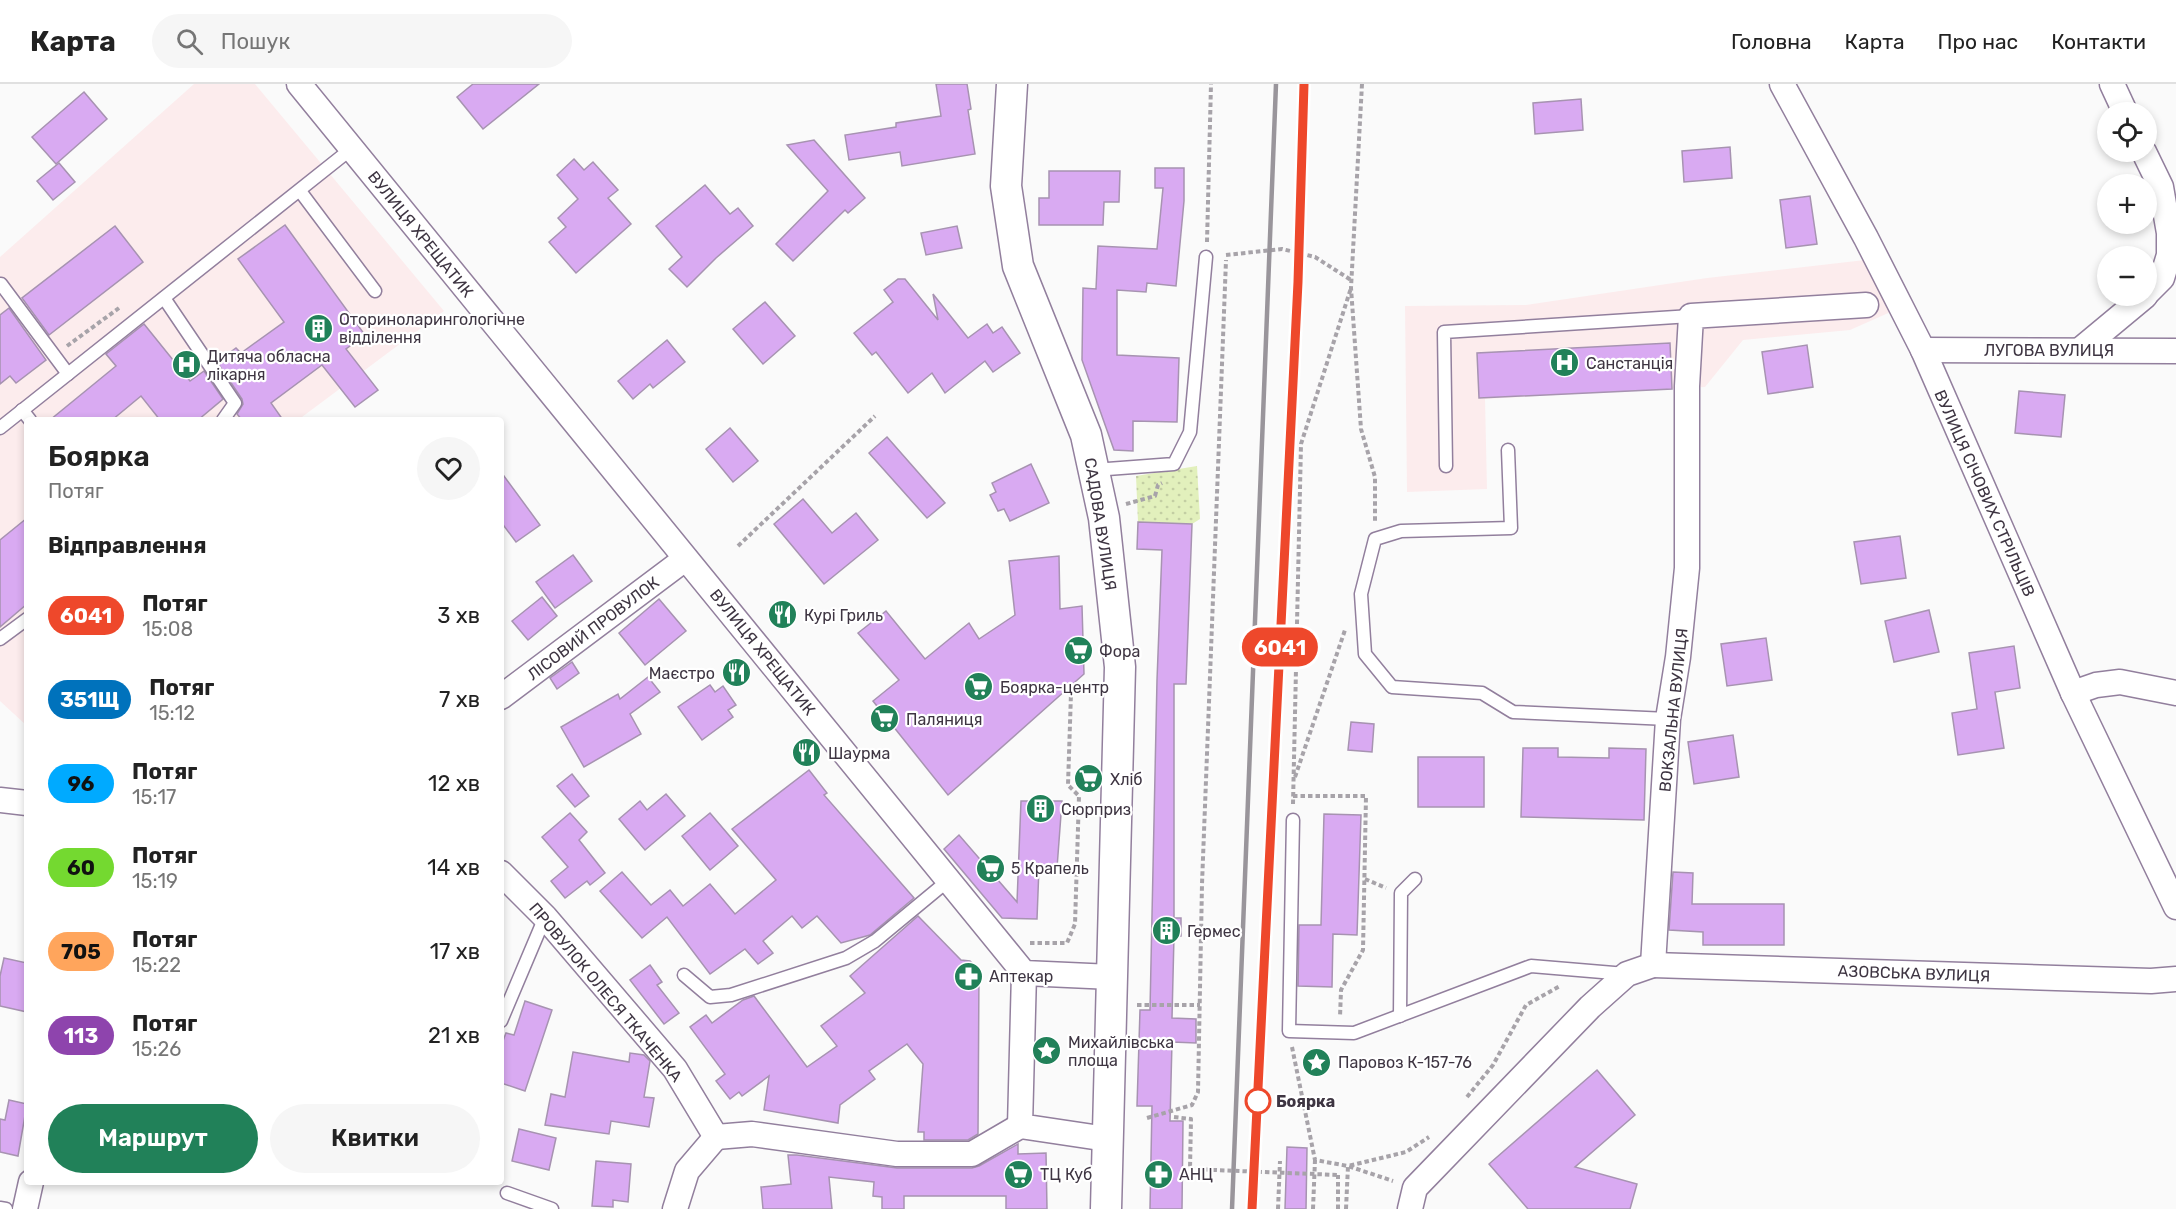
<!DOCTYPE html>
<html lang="uk">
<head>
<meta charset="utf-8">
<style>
  body { margin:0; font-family:Rubik,sans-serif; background:#f6f6f6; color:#222; height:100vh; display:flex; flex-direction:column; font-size:22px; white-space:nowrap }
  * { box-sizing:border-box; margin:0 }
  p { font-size:20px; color:#767676 }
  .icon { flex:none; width:33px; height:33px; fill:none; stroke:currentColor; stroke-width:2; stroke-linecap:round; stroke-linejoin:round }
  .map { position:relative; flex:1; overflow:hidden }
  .details { position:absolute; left:24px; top:333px; width:480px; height:768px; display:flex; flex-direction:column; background:#fff; border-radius:6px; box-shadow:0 3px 9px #0003 }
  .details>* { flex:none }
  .badge { padding:0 12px; border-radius:20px; font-size:21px; line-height:39px }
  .controls { position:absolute; left:2097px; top:18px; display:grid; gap:12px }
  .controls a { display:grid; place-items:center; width:60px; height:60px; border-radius:50%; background:#fff; box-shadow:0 3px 9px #0003; font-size:30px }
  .map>.badge { position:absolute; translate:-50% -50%; box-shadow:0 0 0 3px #fff }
  h2 { padding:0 24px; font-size:22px; line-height:54px }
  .round { display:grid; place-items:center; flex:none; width:63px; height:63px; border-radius:32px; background:#f6f6f6 }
  .overview { display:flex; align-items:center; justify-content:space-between; height:102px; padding:0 24px }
  h1 { font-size:28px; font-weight:600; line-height:45px }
  .cta { display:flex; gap:12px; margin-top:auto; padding:12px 24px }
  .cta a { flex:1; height:69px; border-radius:36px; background:#218159; color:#fff; font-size:24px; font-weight:600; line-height:69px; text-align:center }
  .cta a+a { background:#f6f6f6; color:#222 }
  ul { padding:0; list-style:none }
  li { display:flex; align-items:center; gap:18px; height:84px; padding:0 24px }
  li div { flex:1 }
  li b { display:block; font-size:22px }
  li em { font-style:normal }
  li .badge { min-width:66px; font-weight:700; text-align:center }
  header { display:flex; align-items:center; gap:36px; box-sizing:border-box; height:84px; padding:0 30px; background:#fff; border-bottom:2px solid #e0e0e0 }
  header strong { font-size:28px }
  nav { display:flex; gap:33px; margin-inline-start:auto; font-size:21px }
  .search { width:420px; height:54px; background:#f6f6f6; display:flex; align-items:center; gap:15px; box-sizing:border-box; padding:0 21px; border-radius:33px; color:#767676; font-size:22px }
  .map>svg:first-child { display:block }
  .medical { fill:#fceced }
  .garden { fill:url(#garden-dots) }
  .building { fill:#d9aaf2; stroke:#a793b1; stroke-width:1.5 }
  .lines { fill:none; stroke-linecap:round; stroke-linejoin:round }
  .service-casing { stroke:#927f9d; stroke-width:15 }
  .minor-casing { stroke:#927f9d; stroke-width:27 }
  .tertiary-casing { stroke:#927f9d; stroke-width:33 }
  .path { stroke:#a7a3a9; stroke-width:4; stroke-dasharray:4.5 3; stroke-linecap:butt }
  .service { stroke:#fff; stroke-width:12 }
  .minor { stroke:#fff; stroke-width:24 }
  .tertiary { stroke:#fff; stroke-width:30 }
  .rail { stroke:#99959b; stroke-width:4.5 }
  .path-bridge { stroke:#a7a3a9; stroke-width:4; stroke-dasharray:4.5 3; stroke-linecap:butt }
  .line-casing { stroke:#fff; stroke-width:14 }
  .line { stroke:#ee482b; stroke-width:9 }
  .stop-dot { fill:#fff; stroke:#ee482b; stroke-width:3 }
  .labels { text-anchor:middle; stroke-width:4.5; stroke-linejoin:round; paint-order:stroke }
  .street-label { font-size:16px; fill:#3e3542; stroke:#fff }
  .poi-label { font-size:16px; fill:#3e3542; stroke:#fff; text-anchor:start }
  .stop-label { font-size:16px; font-weight:bold; fill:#3e3542; stroke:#fff; text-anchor:start }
</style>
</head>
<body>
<header>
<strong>Карта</strong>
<div class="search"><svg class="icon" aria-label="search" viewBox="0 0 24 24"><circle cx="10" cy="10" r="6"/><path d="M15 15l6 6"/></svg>Пошук</div>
<nav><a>Головна</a><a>Карта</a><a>Про нас</a><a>Контакти</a></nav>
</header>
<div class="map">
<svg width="2176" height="1125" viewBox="0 0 2176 1125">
  <defs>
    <pattern id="garden-dots" width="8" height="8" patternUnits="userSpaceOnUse" patternTransform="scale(1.5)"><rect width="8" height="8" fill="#e2f0bc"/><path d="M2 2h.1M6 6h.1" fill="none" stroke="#c3cea3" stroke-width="1.8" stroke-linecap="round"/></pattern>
  </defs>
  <rect width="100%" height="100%" fill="#fafafa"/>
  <g class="medical">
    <polygon points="194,0 255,0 444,227 298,336 27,336 27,642 0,617 0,173"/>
    <polygon points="1865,176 1895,226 1850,246 1743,256 1705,303 1485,315 1487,405 1407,408 1405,222 1526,221 1707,194"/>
  </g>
  <polygon class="garden" points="1197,382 1200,435 1192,440 1138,438 1136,392"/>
  <g class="building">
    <polygon points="473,0 539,0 483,45 457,13"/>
    <polygon points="936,0 967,0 971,25 968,26 975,70 902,82 900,68 849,76 845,51 896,43 896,39 941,32"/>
    <polygon points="84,8 107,35 56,80 32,53"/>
    <polygon points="1581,15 1583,46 1535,50 1533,19"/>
    <polygon points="814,56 865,114 848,129 845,126 793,177 776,160 828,107 787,61"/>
    <polygon points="1730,63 1732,94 1684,98 1682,67"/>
    <polygon points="574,75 584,86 593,78 618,106 608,114 631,140 576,189 549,158 566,143 558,134 578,115 557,91"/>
    <polygon points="59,79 75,98 53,116 37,97"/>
    <polygon points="1155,84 1184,84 1184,117 1176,202 1147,199 1146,208 1117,206 1117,271 1179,274 1177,338 1133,337 1133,367 1114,366 1082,276 1083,204 1096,205 1098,162 1157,165 1163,104 1155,104"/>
    <polygon points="1049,87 1120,87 1119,118 1104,118 1103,141 1039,141 1039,114 1049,114"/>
    <polygon points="705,101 730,130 738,124 753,142 716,174 687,203 669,185 682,173 656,142"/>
    <polygon points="1810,112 1817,160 1786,164 1780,116"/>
    <polygon points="285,141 365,251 346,265 378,306 355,323 322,281 271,319 283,336 242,336 237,330 243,320 242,315 217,278 236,264 241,269 284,238 238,175"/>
    <polygon points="115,142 143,178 49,251 22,214"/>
    <polygon points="957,142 962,164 926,171 921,149"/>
    <polygon points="898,195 905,195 938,236 933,210 968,254 987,240 993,249 1002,243 1020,269 993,288 985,277 945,309 932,289 908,309 876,268 872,271 854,249 893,218 884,206"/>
    <polygon points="765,218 795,252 763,280 733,245"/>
    <polygon points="9,224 46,276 16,299 10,292 0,300 0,231"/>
    <polygon points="144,240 190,297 204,287 223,315 198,336 160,336 141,312 112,336 50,336 116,282 106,270"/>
    <polygon points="667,256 685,278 653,304 650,300 633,315 618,297"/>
    <polygon points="1670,259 1672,305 1479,314 1477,269"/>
    <polygon points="1807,261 1813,303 1768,310 1762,268"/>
    <polygon points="2019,307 2065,311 2061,353 2015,349"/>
    <polygon points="730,344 758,377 733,398 706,365"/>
    <polygon points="887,353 945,419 927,434 869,369"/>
    <polygon points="1031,380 1049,419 1010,437 1004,425 998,427 990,411 996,408 992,399"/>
    <polygon points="501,388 540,441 516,458 501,438"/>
    <polygon points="803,415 832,449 856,429 878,456 824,500 774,440"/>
    <polygon points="27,434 27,520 0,543 0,456"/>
    <polygon points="1138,438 1192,440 1186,600 1174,600 1174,834 1181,834 1181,852 1174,852 1172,934 1196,935 1196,959 1172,958 1170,1037 1183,1037 1182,1125 1150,1125 1152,1022 1137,1022 1140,926 1150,926 1157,596 1162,466 1137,465"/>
    <polygon points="1900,452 1906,494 1861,500 1854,458"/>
    <polygon points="573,471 592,497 555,524 536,498"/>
    <polygon points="1059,472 1060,525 1082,522 1084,590 948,711 873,617 899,596 858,549 886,527 925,575 969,539 979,555 1015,531 1009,477"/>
    <polygon points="542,513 557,532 528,556 512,537"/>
    <polygon points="659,515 686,547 645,581 619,549"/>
    <polygon points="1929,526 1939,568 1894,578 1885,537"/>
    <polygon points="1766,554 1772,596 1727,602 1721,560"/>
    <polygon points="2014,562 2020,604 1995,608 2004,664 1958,671 1952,629 1977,625 1969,569"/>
    <polygon points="572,578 579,589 557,605 550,594"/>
    <polygon points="648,593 660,608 630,630 641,650 584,683 561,643 618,610 620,615"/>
    <polygon points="710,601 715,608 723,602 736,621 728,626 733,633 702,656 678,623"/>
    <polygon points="1351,638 1374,640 1372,668 1348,666"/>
    <polygon points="1733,651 1739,693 1694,700 1688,658"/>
    <polygon points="1523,664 1558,664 1558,673 1609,674 1609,664 1646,665 1644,736 1521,733"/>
    <rect x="1418" y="673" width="66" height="50"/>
    <polygon points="809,686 827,709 824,711 914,814 870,851 841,859 817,832 802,844 792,832 763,857 773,869 758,880 745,865 710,890 667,833 642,854 600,807 622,788 651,821 670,806 683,822 710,800 735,830 776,796 732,745"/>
    <polygon points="572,690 589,712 575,723 557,702"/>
    <polygon points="666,710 685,732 645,766 619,735 640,717 647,726"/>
    <polygon points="1021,717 1062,717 1057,784 1039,783 1037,835 1002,834 944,765 959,751 1017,818"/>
    <polygon points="570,729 587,748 579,756 605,789 590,801 587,797 565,814 551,797 568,783 542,753"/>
    <polygon points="710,729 738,762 710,786 682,752"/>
    <polygon points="1324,730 1361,731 1357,851 1333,850 1332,903 1298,902 1299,841 1321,841"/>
    <polygon points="1673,788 1693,789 1692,820 1784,820 1784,861 1703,861 1703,848 1669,846"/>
    <polygon points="918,832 961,876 970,877 979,886 978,1050 968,1056 924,1056 924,1048 918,1048 923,980 907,960 869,987 875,995 840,1021 838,1039 764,1026 769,992 742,1012 739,1008 730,1015 716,997 725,990 690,943 706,931 712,939 743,916 754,912 807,983 837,962 821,942 865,909 850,892"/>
    <polygon points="4,874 27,879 27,928 0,922 0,892"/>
    <polygon points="650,881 662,898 657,901 679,929 664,940 630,896"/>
    <polygon points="525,917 552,926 525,1007 501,999 501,962 506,949 514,951"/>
    <polygon points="573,968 629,978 630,969 644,971 650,977 644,1013 654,1014 649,1043 611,1037 609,1050 545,1041 551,1010 565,1013"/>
    <polygon points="1597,986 1635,1031 1575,1083 1637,1100 1630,1125 1528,1125 1489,1080"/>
    <polygon points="9,1016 27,1020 18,1072 0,1068 0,1035 5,1036"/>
    <polygon points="519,1045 556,1054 549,1086 512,1077"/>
    <polygon points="1018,1060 1018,1070 1046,1069 1047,1125 1006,1125 1006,1112 904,1112 904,1125 882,1125 882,1113 873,1112 874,1098 829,1093 832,1125 763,1125 761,1103 791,1100 788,1071 797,1071 897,1084 972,1084 979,1082"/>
    <polygon points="1287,1063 1307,1064 1306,1125 1285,1125"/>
    <polygon points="596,1077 631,1080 628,1118 613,1116 613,1123 592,1122"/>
  </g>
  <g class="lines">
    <defs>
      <g id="service">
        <polyline points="300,107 375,207"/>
        <polyline points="0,200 1,200 68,290"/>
        <polyline points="164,214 235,319 223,336"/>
        <polyline points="22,326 30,336"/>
        <polyline points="0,344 351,65"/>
        <polyline points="1508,366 1511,444 1401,447 1375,455 1361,510 1365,570 1392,603 1482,609 1513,628 1668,635"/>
        <polyline points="1446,382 1444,248 1691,232"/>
        <polyline points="1094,386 1174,380 1190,348 1206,173"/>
        <polyline points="0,555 27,535"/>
        <polyline points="1293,736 1289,947 1354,949 1531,882 1626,890"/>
        <polyline points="684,891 710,913 731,911 846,874 875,857 950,795"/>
        <polyline points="1400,932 1401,809 1415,795"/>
        <polyline points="501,937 545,833"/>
        <polyline points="507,1109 552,1125"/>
        <polyline points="0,1124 6,1125"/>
      </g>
      <g id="minor">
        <polyline points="299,0 1024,889 1112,893"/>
        <polyline points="1782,0 1866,154 1923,266 2073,609 2176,823"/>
        <polyline points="2112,0 2125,28"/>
        <polyline points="2144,68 2161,103 2169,149 2169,171 2162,194 2146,210"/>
        <polyline points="1923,266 2176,267"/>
        <polyline points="2080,266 2145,212"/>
        <polyline points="2073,609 2096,601 2120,598 2176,609"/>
        <polyline points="501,613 685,475"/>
        <polyline points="0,716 27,719"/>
        <polyline points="501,789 545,833 675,985 716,1053"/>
        <polyline points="1653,881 2151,897 2176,895"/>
        <polyline points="1024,889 1020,1042 1107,1055"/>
        <polyline points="716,1053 752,1050 897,1070 972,1070 1020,1042"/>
        <polyline points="25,1125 31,1098"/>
        <polyline points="675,1125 687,1087 716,1053"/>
        <polyline points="1410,1125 1415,1104 1590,923 1627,890 1653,881 1668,635 1678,573 1687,484 1687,302 1691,232 1866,221"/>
      </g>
      <polyline id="tertiary" points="1012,0 1006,102 1018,182 1086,351 1104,434 1120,583 1106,1125"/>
    </defs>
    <use href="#service" class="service-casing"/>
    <use href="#minor" class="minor-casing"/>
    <use href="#tertiary" class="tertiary-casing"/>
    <g class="path">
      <polyline points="1362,0 1351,204 1361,345 1375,393 1375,437"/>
      <polyline points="1207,158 1211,0"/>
      <polyline points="1226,171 1282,165 1315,173 1351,196"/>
      <polyline points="67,262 119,224"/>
      <polyline points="1126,420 1155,412 1158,401 1162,399"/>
      <polyline points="738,462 875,332"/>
      <polyline points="1295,693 1345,546"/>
      <polyline points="1293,712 1366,712 1363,866 1341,906 1340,933"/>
      <polyline points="1293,720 1301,360 1351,204"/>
      <polyline points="1365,795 1386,804"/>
      <polyline points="1030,859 1067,859 1075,840 1079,712 1068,701 1071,609"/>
      <polyline points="1137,921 1200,921"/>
      <polyline points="1292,963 1315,1076 1348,1082 1393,1097"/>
      <polyline points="1467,1013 1493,981 1526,921 1560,902"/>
      <polyline points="1174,1033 1191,1035 1190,1085"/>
      <polyline points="1147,1034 1192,1021 1198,1008 1202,800 1226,176"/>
      <polyline points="1278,1125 1280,1077"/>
      <polyline points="1313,1125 1315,1076"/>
      <polyline points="1338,1125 1338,1091"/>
      <polyline points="1346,1125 1348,1082 1406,1068 1429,1053"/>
    </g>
    <use href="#service" class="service"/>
    <use href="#minor" class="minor"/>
    <use href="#tertiary" class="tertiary"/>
    <g class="rail">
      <polyline points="1232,1125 1276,0"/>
      <polyline points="1252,1125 1298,198 1304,0"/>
    </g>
    <polyline class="path-bridge" points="1190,1085 1338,1091"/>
  </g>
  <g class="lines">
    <defs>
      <polyline id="line" points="1252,1125 1298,198 1304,0"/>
    </defs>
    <use href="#line" class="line-casing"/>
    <use href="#line" class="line"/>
  </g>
  <defs>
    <symbol id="building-disc" viewBox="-11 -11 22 22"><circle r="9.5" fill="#218159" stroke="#fff"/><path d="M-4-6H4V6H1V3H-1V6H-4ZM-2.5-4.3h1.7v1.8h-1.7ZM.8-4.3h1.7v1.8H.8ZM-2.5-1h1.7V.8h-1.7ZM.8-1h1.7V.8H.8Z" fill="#fff"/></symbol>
    <symbol id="hospital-disc" viewBox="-11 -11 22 22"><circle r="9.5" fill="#218159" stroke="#fff"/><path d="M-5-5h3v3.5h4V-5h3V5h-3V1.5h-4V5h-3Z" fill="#fff"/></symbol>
    <symbol id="restaurant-disc" viewBox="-11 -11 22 22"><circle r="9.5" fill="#218159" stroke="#fff"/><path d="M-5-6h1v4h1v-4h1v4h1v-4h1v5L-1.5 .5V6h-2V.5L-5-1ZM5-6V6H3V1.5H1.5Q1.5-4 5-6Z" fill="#fff"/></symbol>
    <symbol id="supermarket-disc" viewBox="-11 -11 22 22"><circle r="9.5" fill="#218159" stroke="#fff"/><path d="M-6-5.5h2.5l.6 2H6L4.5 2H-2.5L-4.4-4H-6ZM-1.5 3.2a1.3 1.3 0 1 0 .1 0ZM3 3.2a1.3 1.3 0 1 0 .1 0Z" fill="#fff"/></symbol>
    <symbol id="pharmacy-disc" viewBox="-11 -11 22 22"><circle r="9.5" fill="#218159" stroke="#fff"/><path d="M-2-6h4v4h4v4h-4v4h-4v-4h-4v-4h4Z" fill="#fff"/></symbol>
    <symbol id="sight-disc" viewBox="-11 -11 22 22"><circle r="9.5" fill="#218159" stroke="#fff"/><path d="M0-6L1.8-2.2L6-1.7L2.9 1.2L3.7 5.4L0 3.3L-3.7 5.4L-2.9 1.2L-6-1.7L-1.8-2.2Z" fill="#fff"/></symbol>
  </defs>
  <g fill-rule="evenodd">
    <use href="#building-disc" x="302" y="228" width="33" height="33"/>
    <use href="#hospital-disc" x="1548" y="262" width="33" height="33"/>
    <use href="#hospital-disc" x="170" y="264" width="33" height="33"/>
    <use href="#restaurant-disc" x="766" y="514" width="33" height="33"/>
    <use href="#supermarket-disc" x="1062" y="550" width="33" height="33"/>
    <use href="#restaurant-disc" x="720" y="572" width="33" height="33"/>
    <use href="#supermarket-disc" x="962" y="586" width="33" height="33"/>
    <use href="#supermarket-disc" x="868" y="618" width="33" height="33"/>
    <use href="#restaurant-disc" x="790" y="652" width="33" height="33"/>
    <use href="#supermarket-disc" x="1072" y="678" width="33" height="33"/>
    <use href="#building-disc" x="1024" y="708" width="33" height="33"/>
    <use href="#supermarket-disc" x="974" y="768" width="33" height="33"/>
    <use href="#building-disc" x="1150" y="830" width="33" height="33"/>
    <use href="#pharmacy-disc" x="952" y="876" width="33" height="33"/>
    <use href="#sight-disc" x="1030" y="950" width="33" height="33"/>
    <use href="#sight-disc" x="1300" y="962" width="33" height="33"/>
    <use href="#supermarket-disc" x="1002" y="1074" width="33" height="33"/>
    <use href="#pharmacy-disc" x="1142" y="1074" width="33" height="33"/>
  </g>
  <circle class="stop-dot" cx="1258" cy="1017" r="12"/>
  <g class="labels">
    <g class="street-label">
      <text transform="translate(421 150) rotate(51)" y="6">ВУЛИЦЯ ХРЕЩАТИК</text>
      <text x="2049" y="272">ЛУГОВА ВУЛИЦЯ</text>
      <text transform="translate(1985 409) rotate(66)" y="6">ВУЛИЦЯ СІЧОВИХ СТРІЛЬЦІВ</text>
      <text transform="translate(1101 440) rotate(81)" y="6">САДОВА ВУЛИЦЯ</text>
      <text transform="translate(593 544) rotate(-37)" y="6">ЛІСОВИЙ ПРОВУЛОК</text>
      <text transform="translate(763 568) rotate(51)" y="6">ВУЛИЦЯ ХРЕЩАТИК</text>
      <text transform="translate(1673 626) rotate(-84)" y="6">ВОКЗАЛЬНА ВУЛИЦЯ</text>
      <text transform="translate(1914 889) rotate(2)" y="6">АЗОВСЬКА ВУЛИЦЯ</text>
      <text transform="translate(606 908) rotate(50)" y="6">ПРОВУЛОК ОЛЕСЯ ТКАЧЕНКА</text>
    </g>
    <g class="poi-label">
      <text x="339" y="241">Оториноларингологічне<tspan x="339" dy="18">відділення</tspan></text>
      <text x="207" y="278">Дитяча обласна<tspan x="207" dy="18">лікарня</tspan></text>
      <text x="1586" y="285">Санстанція</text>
      <text x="804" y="537">Курі Гриль</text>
      <text x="1099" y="573">Фора</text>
      <text x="715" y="595" text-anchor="end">Маєстро</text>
      <text x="1000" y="609">Боярка-центр</text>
      <text x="906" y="641">Паляниця</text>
      <text x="828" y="675">Шаурма</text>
      <text x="1110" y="701">Хліб</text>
      <text x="1061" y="731">Сюрприз</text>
      <text x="1011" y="790">5 Крапель</text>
      <text x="1187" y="853">Гермес</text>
      <text x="989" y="898">Аптекар</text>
      <text x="1068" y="964">Михайлівська<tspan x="1068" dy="18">площа</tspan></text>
      <text x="1338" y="984">Паровоз К-157-76</text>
      <text x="1040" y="1096">ТЦ Куб</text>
      <text x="1179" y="1096">АНЦ</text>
    </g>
    <g class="stop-label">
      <text x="1276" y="1023">Боярка</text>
    </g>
  </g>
</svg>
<div class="controls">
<a><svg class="icon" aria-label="locate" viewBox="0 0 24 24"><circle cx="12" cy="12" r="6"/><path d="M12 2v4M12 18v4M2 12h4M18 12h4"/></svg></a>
<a>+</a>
<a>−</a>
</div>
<b class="badge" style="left:1280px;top:563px;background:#ee482b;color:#fff">6041</b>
<section class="details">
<div class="overview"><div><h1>Боярка</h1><p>Потяг</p></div><a class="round"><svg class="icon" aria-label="heart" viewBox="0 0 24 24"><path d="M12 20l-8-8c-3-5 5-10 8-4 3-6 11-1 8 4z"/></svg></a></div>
<h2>Відправлення</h2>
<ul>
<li><span class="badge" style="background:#ee482b;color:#fff">6041</span><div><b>Потяг</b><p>15:08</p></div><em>3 хв</em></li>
<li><span class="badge" style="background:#0072bc;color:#fff">351Щ</span><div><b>Потяг</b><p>15:12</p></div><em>7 хв</em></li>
<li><span class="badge" style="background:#0af;color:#111">96</span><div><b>Потяг</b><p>15:17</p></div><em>12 хв</em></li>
<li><span class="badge" style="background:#74d930;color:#111">60</span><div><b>Потяг</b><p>15:19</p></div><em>14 хв</em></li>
<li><span class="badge" style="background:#ffa55c;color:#111">705</span><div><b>Потяг</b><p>15:22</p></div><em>17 хв</em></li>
<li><span class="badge" style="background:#8e44ad;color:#fff">113</span><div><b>Потяг</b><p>15:26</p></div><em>21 хв</em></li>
</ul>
<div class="cta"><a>Маршрут</a><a>Квитки</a></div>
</section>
</div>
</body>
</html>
